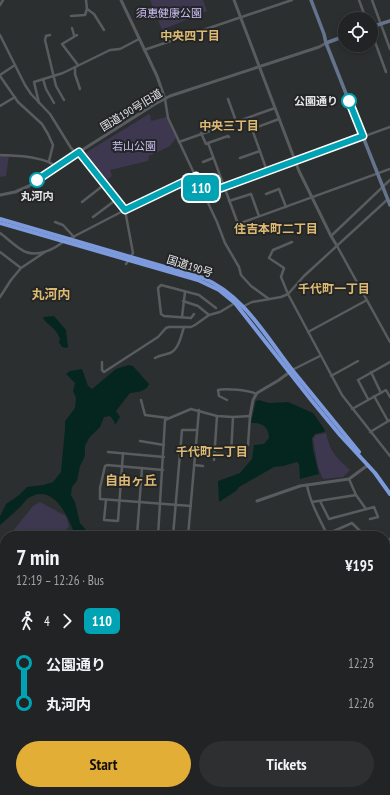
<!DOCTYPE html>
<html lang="en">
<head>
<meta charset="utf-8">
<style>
  body { margin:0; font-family:"PT Sans Narrow","Noto Sans JP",sans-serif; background:#2d2f31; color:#f1f3f6; height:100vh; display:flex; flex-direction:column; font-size:15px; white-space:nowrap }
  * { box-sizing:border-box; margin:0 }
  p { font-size:13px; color:#a2a4a6 }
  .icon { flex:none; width:22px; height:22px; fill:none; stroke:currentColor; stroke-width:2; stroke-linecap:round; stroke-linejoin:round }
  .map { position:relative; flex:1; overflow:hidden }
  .panel { position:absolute; left:0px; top:531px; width:390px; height:264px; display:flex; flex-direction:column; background:#212324; border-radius:16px 16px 0 0; box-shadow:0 2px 6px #0003,0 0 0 1px #3e4041 }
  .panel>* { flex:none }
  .badge { padding:0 8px; border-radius:6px; font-size:14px; line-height:26px }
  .buttons { position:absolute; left:338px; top:12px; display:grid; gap:8px }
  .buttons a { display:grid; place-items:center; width:40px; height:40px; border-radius:50%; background:#212324; box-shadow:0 2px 6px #0003,0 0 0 1px #3e4041; font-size:20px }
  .map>.badge { position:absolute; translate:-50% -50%; box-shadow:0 0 0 2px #fff }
  .legs { display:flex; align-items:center; gap:6px; height:44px; padding:0 16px; font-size:13px }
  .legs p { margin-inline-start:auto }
  .summary { display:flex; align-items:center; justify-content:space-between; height:68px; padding:0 16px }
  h1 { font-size:22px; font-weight:800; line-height:30px }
  .primary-button { display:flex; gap:8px; margin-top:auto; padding:8px 16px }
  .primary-button a { flex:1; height:46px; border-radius:24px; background:#e3ae35; color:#111; font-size:16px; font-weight:800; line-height:46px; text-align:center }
  .primary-button a+a { background:#2d2f31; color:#f1f3f6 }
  ul { padding:0 16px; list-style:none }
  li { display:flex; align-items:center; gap:14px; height:40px; font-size:15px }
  li i { display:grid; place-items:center; width:6px; height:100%; margin:0 5px; background:currentColor }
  li i::after { content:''; width:10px; height:10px; margin:-5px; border:3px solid; border-radius:50%; background:#212324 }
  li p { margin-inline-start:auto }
  li:first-child i { background:linear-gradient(#0000 50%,currentColor 0) }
  li:last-child i { background:linear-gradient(currentColor 50%,#0000 0) }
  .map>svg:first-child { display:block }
  .green { fill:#3d374f }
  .water { fill:#04261e }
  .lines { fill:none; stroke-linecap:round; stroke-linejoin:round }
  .minor { stroke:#595c5e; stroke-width:2.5 }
  .tertiary { stroke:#595c5e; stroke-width:3 }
  .secondary { stroke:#66738d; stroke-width:3.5 }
  .trunk { stroke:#7c9adc; stroke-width:4 }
  .rail-casing { stroke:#9c9e9f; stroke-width:2.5 }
  .rail { stroke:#232527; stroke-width:1; stroke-dasharray:3; stroke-linecap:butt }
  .line-1-casing { stroke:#fff; stroke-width:9 }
  .line-1 { stroke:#00a3b4; stroke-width:6 }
  .stop-1-dot { fill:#fff; stroke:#00a3b4; stroke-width:2 }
  .labels { text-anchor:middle; stroke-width:4; stroke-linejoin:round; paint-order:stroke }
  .park-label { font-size:11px; fill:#ccbef6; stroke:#232527 }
  .stop-label { font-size:11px; font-weight:bold; fill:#e5e6e7; stroke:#232527; text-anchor:end }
  .street-label { font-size:11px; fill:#e5e6e7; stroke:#232527 }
  .neighbourhood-label { font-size:12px; font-weight:bold; fill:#ddb971; stroke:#232527 }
  .quarter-label { font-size:13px; font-weight:bold; fill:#ddb971; stroke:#232527 }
</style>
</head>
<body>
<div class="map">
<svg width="390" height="795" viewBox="0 0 390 795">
  <rect width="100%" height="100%" fill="#2c2f30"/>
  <g class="green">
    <polygon points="150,0 203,0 207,11 162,30"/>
    <polygon points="149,114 150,115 151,121 166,117 176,138 170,146 149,156 148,161 110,170 112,176 105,182 86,156 87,152"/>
    <polygon points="0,156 9,156 6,176 0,177"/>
    <path d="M326 433C330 452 336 457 350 470L343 477 323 479 318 467 313 439 316 435Z"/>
    <polygon points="40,502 66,516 69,526 62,536 9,536 33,506"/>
    <polygon points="0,663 5,664 5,790 74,790 72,795 0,795"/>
    <polygon points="146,790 173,790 185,795 144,795"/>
    <polygon points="208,790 251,790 249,795 206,795"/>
    <polygon points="270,790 335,790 335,795 268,795"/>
  </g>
  <g class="water">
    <path d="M54 316 66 330 68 347 67 348 62 347 59 342 60 339C55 326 50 328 43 318L44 317Z"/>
    <path d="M129 365 133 366 149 384C146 392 137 392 130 393L116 411 120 417 115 425 114 421 110 416 104 417 100 427 89 438 85 446V456L80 466 77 481 72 487 71 495 75 502 80 523 91 536H70L73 530C66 512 51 482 27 499 25 501 23 504 21 506 14 513 7 519 0 525V516L6 504 18 496 27 487 43 485 53 482 61 472 65 429V421L75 408 76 398 73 391 75 383 66 374 70 371 82 369 88 386 92 389 116 369Z"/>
    <path d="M259 400 269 403 288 402 313 413 325 430 324 432 315 434 312 438 313 450 319 474 300 479 299 464 297 462 283 466 274 467 239 487 236 491 219 502 218 481 240 473 252 459 254 445 264 444 269 438C269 427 262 422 251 423L256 401Z"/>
  </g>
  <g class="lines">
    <g class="minor">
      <polyline points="359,0 366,19"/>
      <polyline points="372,0 390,49"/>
      <polyline points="0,5 3,0"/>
      <polyline points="87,9 94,14 104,30"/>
      <polyline points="71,16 85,15 87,9 86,0"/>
      <polyline points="72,28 74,35"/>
      <polyline points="371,31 386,72"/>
      <polyline points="0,35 25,85 31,94 50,114 71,148 74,151 79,152 125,210 133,253 126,264"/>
      <polyline points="50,35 46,36 45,40 56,86 64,100"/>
      <polyline points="77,35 62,44 78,65"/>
      <polyline points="144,50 292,0"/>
      <polyline points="75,67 75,74 80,89"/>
      <polyline points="0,75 15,65"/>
      <polyline points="0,76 18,102 42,124 48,134 53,145 49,161"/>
      <polyline points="43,79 46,89 54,103"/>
      <polyline points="165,99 168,118 217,222 225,243 239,267 241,275 251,286 269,299"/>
      <polyline points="228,99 236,121"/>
      <polyline points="39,103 34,82 63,73 110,50 120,49 139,39"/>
      <polyline points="0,106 15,97"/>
      <polyline points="201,133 206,144 208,143 238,224 390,169"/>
      <polyline points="179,142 275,108"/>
      <polyline points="208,143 228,136 229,137"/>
      <path d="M0 155C15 156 46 156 56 167"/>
      <polyline points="240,158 260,151"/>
      <polyline points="203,162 213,158"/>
      <polyline points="267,171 252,129 279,119"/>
      <polyline points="205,194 390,127"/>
      <polyline points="266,194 279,189 286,207"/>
      <polyline points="229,201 251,194 259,216"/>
      <polyline points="82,202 105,184"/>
      <polyline points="93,217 117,199"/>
      <polyline points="55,222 63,225 74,237"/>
      <path d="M0 233C7 238 19 250 26 252 38 257 55 249 64 241"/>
      <polyline points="331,236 390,180"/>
      <polyline points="69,239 125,210 196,176"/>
      <polyline points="292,242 273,250 269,258 284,268 281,277 288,294 342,395 390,456"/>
      <polyline points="337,246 390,342"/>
      <polyline points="0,252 21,268"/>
      <polyline points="0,297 11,280 21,268 45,252"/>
      <polyline points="183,301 198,306 209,315"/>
      <polyline points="244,306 252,302 281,297 288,294 304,276 388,199"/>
      <polyline points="194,314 191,318 164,316 161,314 158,288 161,285 199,295 216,308"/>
      <polyline points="182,317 185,292"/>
      <polyline points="308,332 367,300"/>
      <path d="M155 358C160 355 165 355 170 353 179 349 181 336 184 327"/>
      <polyline points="102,362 102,370 104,372 158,337 166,328 169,327 191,327 195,325 209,315 220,312 235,303"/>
      <polyline points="292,370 320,356"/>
      <polyline points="371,372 381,393"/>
      <polyline points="331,376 358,361"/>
      <polyline points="374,396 388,421"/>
      <polyline points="368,399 358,380 390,362"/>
      <polyline points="141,400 145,415 168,418"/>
      <path d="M227 400 219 396 218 390C225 388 250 390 256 394"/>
      <polyline points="352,409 386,390 390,397"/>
      <polyline points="370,432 390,420"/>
      <polyline points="140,441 164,445"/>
      <polyline points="108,452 164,457"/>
      <polyline points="214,453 231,455 233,417"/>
      <polyline points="214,460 217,416"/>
      <polyline points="194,465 203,466"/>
      <polyline points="163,470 107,465 105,466 100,488 100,499 191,506"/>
      <polyline points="349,479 356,495 366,509"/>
      <path d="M307 485C310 502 319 518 327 534L352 523 360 531 359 536"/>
      <polyline points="106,500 104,520 118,521 123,453"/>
      <polyline points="320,501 329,519 374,507 378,517 370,519"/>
      <polyline points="312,502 356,495"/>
      <polyline points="137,536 142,468"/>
      <polyline points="158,536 165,420 191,409 217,416 233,417 250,416 248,445"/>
      <polyline points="173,536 182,430 196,430"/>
      <polyline points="188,536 199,410"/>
      <polyline points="385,542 390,539"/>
      <polyline points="0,581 5,586"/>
      <polyline points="173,790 181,794"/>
      <polyline points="315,790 318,795"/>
    </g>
    <g class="tertiary">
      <polyline points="121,0 157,76 165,99"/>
      <polyline points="234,0 299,171 331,236 337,246"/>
      <polyline points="0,195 15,192 29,186 79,152 155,104 170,96 319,47 326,43"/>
      <polyline points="250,416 253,400 257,393 279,380 291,371"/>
      <polyline points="257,501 300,486 349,479 368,465"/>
      <polyline points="385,567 390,559"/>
      <polyline points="360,790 360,791"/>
      <polyline points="256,795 258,790"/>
    </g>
    <g class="secondary">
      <polyline points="311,0 324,34 326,43 390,205"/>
      <polyline points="371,27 390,21"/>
      <polyline points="326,43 345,36"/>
    </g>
    <g class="trunk">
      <path d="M0 219 203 278C244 295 266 337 293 371 315 398 337 425 359 452"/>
      <polyline points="0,223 198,280 219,290 235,303 312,401 340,435 375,473 390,494"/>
      <polyline points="385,604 390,592"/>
      <polyline points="385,626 390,608"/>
      <polyline points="385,650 390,631"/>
      <polyline points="385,714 390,725"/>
      <polyline points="385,723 390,730"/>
    </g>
    <defs>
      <g id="rail">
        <polyline points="385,558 390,551"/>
        <polyline points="385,746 390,753"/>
      </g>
    </defs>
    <use href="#rail" class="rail-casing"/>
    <use href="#rail" class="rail"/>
  </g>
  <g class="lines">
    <defs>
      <polyline id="line-1" points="37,180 79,152 125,210 196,176 205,194 363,136 349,101"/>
    </defs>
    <use href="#line-1" class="line-1-casing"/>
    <use href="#line-1" class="line-1"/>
  </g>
  <g class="stop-1-dot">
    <circle cx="349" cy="101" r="7"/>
    <circle cx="37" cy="180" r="7"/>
  </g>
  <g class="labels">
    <g class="park-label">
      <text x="169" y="17">須恵健康公園</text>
      <text x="134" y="150">若山公園</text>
    </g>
    <g class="stop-label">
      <text x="338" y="105">公園通り</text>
      <text x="37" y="200" text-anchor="middle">丸河内</text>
    </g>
    <g class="street-label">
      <text transform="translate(131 110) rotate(-31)" y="4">国道190号旧道</text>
      <text transform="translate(190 266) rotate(18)" y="4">国道190号</text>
    </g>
    <g class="neighbourhood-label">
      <text x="190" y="40">中央四丁目</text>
      <text x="229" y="130">中央三丁目</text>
      <text x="276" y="233">住吉本町二丁目</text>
      <text x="334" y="293">千代町一丁目</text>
      <text x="212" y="456">千代町二丁目</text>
    </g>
    <g class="quarter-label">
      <text x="51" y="299">丸河内</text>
      <text x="131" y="485">自由ヶ丘</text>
    </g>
  </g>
</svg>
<div class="buttons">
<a><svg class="icon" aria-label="locate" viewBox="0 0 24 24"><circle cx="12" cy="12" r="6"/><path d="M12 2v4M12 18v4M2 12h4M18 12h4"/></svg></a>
</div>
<b class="badge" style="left:201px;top:188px;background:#00a3b4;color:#fff">110</b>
<section class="panel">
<div class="summary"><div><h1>7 min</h1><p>12:19 – 12:26 · Bus</p></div><b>¥195</b></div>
<div class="legs"><svg class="icon" aria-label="walk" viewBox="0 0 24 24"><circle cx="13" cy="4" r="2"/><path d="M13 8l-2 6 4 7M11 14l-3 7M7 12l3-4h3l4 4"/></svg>4<svg class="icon" aria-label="forward" viewBox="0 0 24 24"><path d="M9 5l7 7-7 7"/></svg><b class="badge" style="background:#00a3b4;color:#fff">110</b></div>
<ul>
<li><i style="color:#00a3b4"></i><b>公園通り</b><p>12:23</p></li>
<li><i style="color:#00a3b4"></i><b>丸河内</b><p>12:26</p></li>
</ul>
<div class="primary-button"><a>Start</a><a>Tickets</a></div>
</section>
</div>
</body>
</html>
